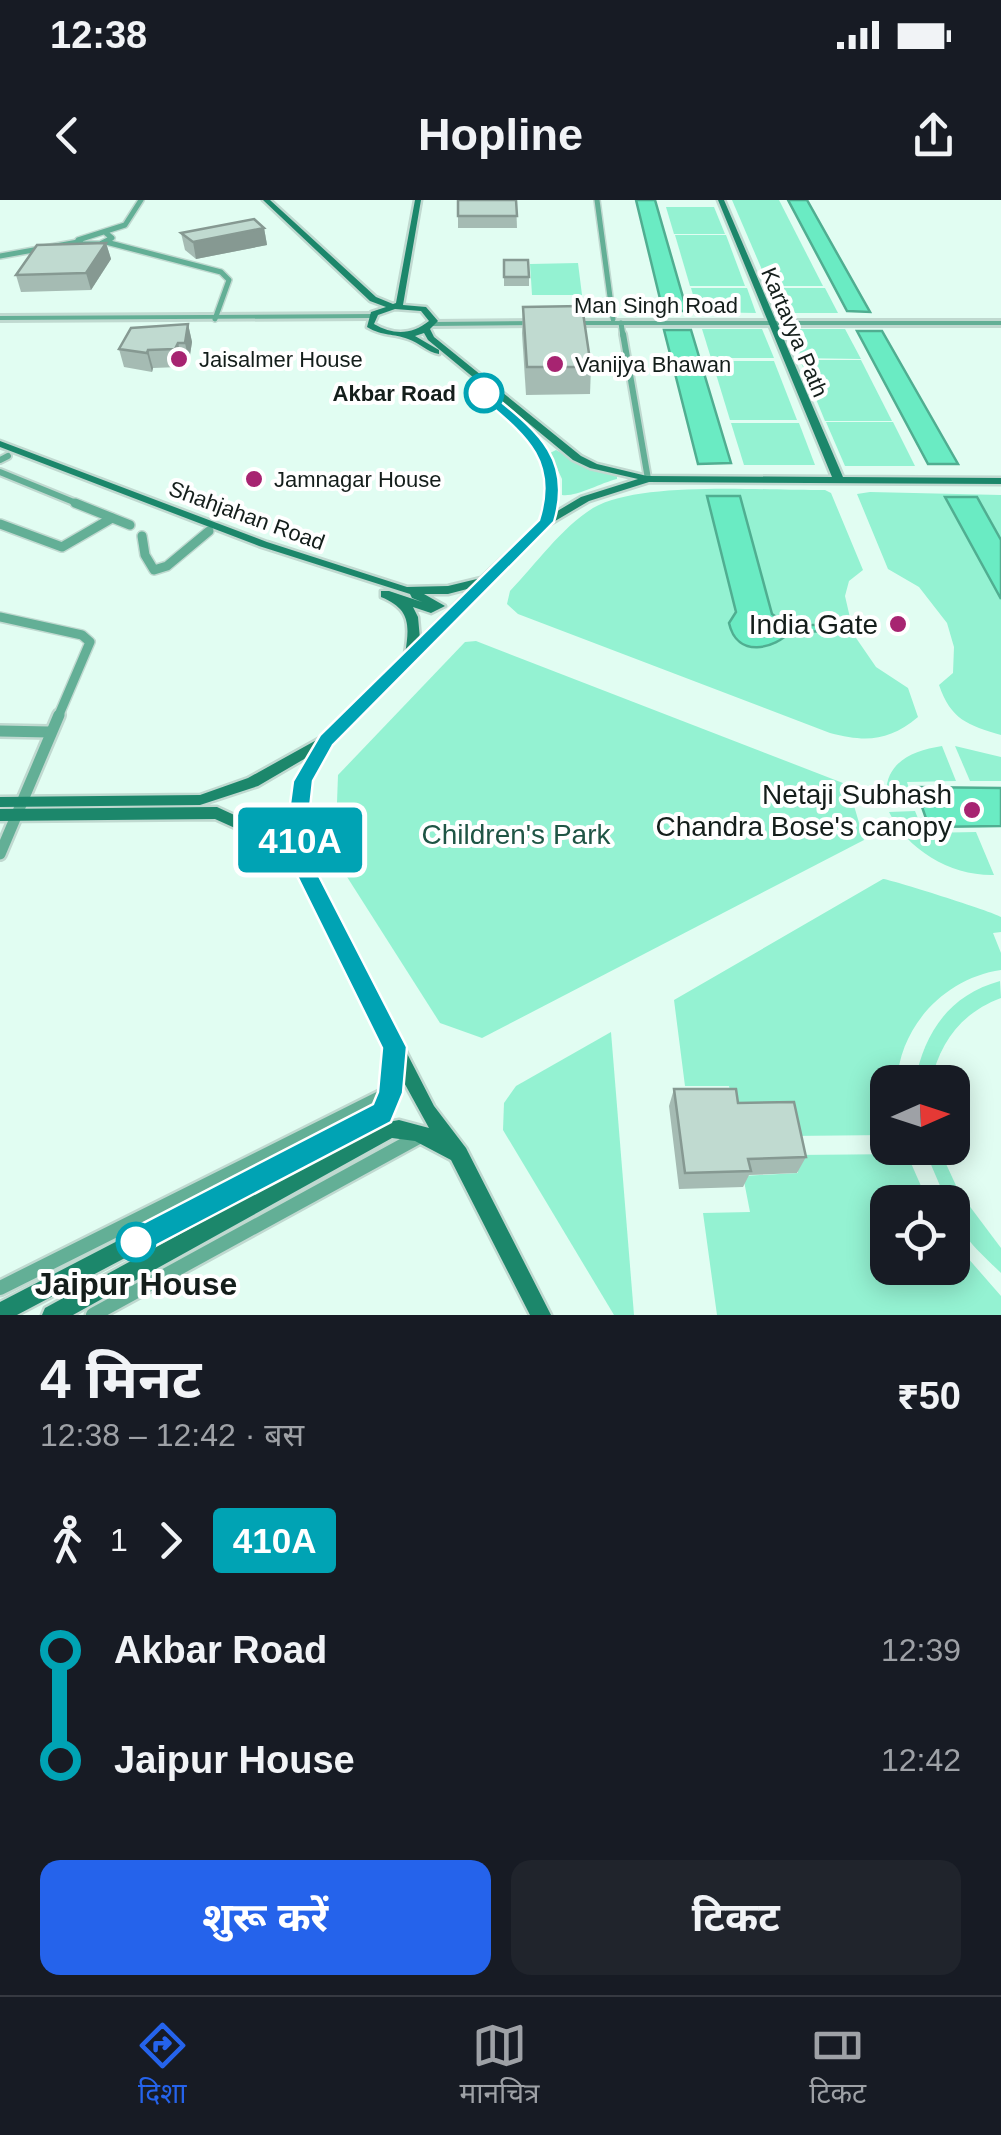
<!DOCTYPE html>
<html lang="hi">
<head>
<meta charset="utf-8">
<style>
  body { margin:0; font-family:Helvetica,"Noto Sans Devanagari",sans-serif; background:#20242c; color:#f1f3f6; height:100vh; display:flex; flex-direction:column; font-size:38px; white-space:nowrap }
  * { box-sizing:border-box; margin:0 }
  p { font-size:32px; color:#9ea1a6 }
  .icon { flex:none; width:55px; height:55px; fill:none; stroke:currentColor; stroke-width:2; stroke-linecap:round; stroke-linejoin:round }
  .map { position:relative; height:1115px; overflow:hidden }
  .drawer { display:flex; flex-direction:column; background:#171b24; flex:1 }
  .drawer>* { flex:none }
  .badge { padding:0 20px; border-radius:8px; font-size:35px; line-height:65px }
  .needle { width:65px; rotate:87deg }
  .tools { position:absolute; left:870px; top:865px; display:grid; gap:20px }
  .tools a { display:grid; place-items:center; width:100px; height:100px; border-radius:20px; background:#171b24; box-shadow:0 5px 25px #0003; font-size:50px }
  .map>.badge { position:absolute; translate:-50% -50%; box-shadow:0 0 0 5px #fff }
  .legs { display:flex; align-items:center; gap:15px; height:110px; padding:0 40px; font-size:32px }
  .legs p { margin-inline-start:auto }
  .headline { display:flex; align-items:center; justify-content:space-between; height:170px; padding:0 40px }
  h1 { font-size:55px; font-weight:700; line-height:75px }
  .button { display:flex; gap:20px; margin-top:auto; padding:20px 40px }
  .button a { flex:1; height:115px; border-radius:20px; background:#2563eb; color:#fff; font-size:40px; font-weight:700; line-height:115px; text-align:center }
  .button a+a { background:#20242c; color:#f1f3f6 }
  ul { padding:0 40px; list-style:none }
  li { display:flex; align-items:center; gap:35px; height:110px; font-size:38px }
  li i { display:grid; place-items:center; width:15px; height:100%; margin:0 12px; background:currentColor }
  li i::after { content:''; width:25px; height:25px; margin:-12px; border:8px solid; border-radius:50%; background:#171b24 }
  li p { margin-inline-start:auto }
  li:first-child i { background:linear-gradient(#0000 50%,currentColor 0) }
  li:last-child i { background:linear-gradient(currentColor 50%,#0000 0) }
  .status { display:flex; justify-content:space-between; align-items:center; height:70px; padding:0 50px; background:#171b24; direction:ltr }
  .status svg { height:28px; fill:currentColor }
  header { display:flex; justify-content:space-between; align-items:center; height:130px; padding:0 40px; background:#171b24; font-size:45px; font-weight:700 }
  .tabs { display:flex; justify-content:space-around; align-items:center; height:140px; border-top:2px solid #363941; background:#171b24; font-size:28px; color:#9ea1a6 }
  .tabs a { display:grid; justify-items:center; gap:5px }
  .tabs .active { color:#2563eb }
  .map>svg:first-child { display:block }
  .green { fill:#94f2d2 }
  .water { fill:#6aebc3; stroke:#50ae91; stroke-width:2.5 }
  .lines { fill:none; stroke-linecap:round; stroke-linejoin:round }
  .minor-far4-casing { stroke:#c0d9d0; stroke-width:8 }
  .minor-far3-casing { stroke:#c0d9d0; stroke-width:10 }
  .minor-far2-casing { stroke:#c0d9d0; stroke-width:12 }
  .minor-far1-casing { stroke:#c0d9d0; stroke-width:16 }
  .minor-casing { stroke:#c0d9d0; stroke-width:19 }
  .tertiary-casing { stroke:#c0d9d0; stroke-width:6 }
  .secondary-casing { stroke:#c0d9d0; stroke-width:5 }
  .minor-far4 { stroke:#63af96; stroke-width:5 }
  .minor-far3 { stroke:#63af96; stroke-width:6 }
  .minor-far2 { stroke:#63af96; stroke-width:9 }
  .minor-far1 { stroke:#63af96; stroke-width:11 }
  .minor { stroke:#63af96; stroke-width:14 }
  .tertiary { fill:#63af96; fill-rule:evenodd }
  .secondary { fill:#1c876b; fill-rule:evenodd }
  .wall { fill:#a5bbb3 }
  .shaded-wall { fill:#869992 }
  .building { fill:#c0dad0; stroke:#869992; stroke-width:2.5 }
  .line-1 { fill:#00a3b4; stroke:#fff; stroke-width:2.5 }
  .poi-dot { fill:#a72471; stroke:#fff; stroke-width:4 }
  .stop-1-dot { fill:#fff; stroke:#00a3b4; stroke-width:5 }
  .labels { text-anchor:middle; stroke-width:8; stroke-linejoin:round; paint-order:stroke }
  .far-street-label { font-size:22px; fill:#141e1b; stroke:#fff }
  .far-poi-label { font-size:22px; fill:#141e1b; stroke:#fff; text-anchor:start }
  .far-stop-label { font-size:22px; font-weight:bold; fill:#141e1b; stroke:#fff; text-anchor:end }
  .poi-label { font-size:28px; fill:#141e1b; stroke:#fff; text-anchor:end }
  .park-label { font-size:28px; fill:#1f5545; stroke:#fff }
  .near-stop-label { font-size:32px; font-weight:bold; fill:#141e1b; stroke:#fff }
</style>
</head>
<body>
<div class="status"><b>12:38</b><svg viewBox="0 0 49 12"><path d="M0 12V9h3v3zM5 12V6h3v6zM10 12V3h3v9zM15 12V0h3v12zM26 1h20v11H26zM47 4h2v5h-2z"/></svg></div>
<header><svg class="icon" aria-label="back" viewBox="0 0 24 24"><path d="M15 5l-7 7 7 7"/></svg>Hopline<svg class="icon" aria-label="share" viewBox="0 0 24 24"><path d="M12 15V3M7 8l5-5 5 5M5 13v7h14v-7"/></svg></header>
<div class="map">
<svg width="1001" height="1115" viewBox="0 0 1001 1115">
  <rect width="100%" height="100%" fill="#e1fdf2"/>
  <g class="green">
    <polygon points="732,0 779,0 823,86 769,86"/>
    <polygon points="666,7 714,7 725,34 674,34"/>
    <polygon points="675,35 726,35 745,86 690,86"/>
    <polygon points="578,63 582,95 532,95 530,64"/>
    <polygon points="691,88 747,88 756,113 698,112"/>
    <polygon points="769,88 825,88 838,113 780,113"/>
    <polygon points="702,129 762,129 774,158 711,158"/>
    <polygon points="786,129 845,129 861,159 799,158"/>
    <polygon points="800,160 861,160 892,221 825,221"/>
    <polygon points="712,161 774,161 797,220 730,220"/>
    <polygon points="826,222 893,222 915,266 845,266"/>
    <polygon points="731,223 799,223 815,265 744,265"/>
    <path d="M556 250 596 271 617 276V279C600 283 577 297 562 295V279L550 253Z"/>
    <path d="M825 290 831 293 863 370 849 381 845 396 854 435 876 467 908 488 918 517C888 542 865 542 830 533L518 414 507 404 510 391C536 364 561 328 593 308 641 280 767 291 825 290Z"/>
    <path d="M870 292 1001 295V535C968 525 951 520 939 485L953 473 954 447 947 423 919 387 888 369 857 294Z"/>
    <polygon points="476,441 848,585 864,640 482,838 440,823 335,658 338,575 465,442"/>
    <path d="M942 546 956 581 907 582 913 602 887 603C881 565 909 551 942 546Z"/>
    <polygon points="955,546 1001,557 1001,581 970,581"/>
    <path d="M915 611 924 633 976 632 994 675C951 676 907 650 889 612Z"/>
    <path d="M883 679C889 679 994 712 1001 717V732L993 733 1001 753V770C945 778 900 826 897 882H888L887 935 790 936 735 918 729 886H685L674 800Z"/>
    <path d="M1000 781 1001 798C961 813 940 842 931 882H915C924 833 949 795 1000 781Z"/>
    <polygon points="611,832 634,1115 614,1115 503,930 504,903 516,886"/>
    <path d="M941 953 959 992 1001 1048V1073C983 1055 952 1030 952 1002H947L926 953Z"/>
    <polygon points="907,954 928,1002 888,1002 888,1068 952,1068 953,1041 1001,1096 1001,1115 717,1115 703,1013 750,1012 743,976 798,973 794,955"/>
  </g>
  <g class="water">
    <polygon points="636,0 655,0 687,111 663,111"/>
    <polygon points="788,0 807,0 870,112 847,111"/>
    <polygon points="664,130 691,130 731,263 698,264"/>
    <polygon points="857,131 882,131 958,264 928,264"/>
    <path d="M707 296H740L772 414 788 425H842L845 432 791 431C775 449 737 459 729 423L736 412Z"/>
    <polygon points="945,297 977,297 1001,340 1001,399"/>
    <polygon points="915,587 1001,588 1001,626 929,627"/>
  </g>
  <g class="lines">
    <defs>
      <g id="minor-far4">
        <polyline points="597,0 613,119"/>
        <polyline points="106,33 112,38 100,44 82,44 78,40 125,25 141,0"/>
        <polyline points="106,42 221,72 229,80 215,119"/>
        <polyline points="0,56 78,42"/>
        <polyline points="621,123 623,136"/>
      </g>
      <g id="minor-far3">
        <polyline points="623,134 648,279"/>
        <polyline points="0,260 8,256"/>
        <polyline points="0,272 81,305"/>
      </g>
      <g id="minor-far2">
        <polyline points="75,303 130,325"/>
        <polyline points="0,324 62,347 112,318"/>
        <polyline points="142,336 145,355 154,370 167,366 209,331"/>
        <polyline points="0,417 82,435 90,442 58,517"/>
      </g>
      <g id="minor-far1">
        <polyline points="0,531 49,532"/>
        <polyline points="0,654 59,515"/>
      </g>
      <g id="minor">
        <polyline points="0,1088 388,894"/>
        <polyline points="93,1115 422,935"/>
      </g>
      <g id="tertiary">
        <polygon points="375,114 376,116 372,118 0,120 0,116"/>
        <polygon points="539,121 543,123 542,125 432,126 428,124 432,122"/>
        <polygon points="566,121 1001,121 1001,125 569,125 565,123"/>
      </g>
      <path id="secondary" d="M263 0H270L376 97 393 104 396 103 415 0H421L403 105 426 107 438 121 430 129 434 137 581 256 597 264 647 276 832 277 718 0H724L843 277 1001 278V284L649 282 589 301 550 324 489 382 332 543 310 581 304 626 314 672 434 906 466 948 551 1115H530L451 960 415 941 392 938 73 1115H42L45 1108 383 923 399 920 429 928 401 877 399 893 388 919 17 1115H0V1102L375 907 381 893 386 848 300 675 257 638 215 619 0 621V609L217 607 267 630 295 653C287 613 291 590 311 555L258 586 200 605 0 607V597L200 595 248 578 322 537 405 454C410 424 410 409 381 397V391H389L422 402 412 398 410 394 259 346 0 247V241L267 342 407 387 448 386 481 378 541 321 546 296 545 271 536 248 521 230V226H527C552 251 560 278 554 313L581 297 638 279 590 268 573 260 428 140 424 133 415 136 439 150V154C427 152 420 143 408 139 393 133 384 137 367 127L371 112 386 107 370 101ZM395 109 421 111 429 121C412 135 393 135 374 124L378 115ZM471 388 420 439 418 417 413 407 431 413 445 406 424 394H448Z"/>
    </defs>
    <use href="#minor-far4" class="minor-far4-casing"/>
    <use href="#minor-far3" class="minor-far3-casing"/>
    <use href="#minor-far2" class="minor-far2-casing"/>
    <use href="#minor-far1" class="minor-far1-casing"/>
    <use href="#minor" class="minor-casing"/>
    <use href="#tertiary" class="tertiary-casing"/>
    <use href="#secondary" class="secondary-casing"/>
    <use href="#minor-far4" class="minor-far4"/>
    <use href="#minor-far3" class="minor-far3"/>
    <use href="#minor-far2" class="minor-far2"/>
    <use href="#minor-far1" class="minor-far1"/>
    <use href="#minor" class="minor"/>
    <use href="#tertiary" class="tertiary"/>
    <use href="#secondary" class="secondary"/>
  </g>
  <g class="wall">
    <polygon points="458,0 516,0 517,28 458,28"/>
    <polygon points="264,28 267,45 196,59 185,50 181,33"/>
    <polygon points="106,43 111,59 91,90 21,92 16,75"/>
    <polygon points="504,60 529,77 529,86 504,86"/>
    <polygon points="523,107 591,167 590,194 526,195 522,133"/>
    <polygon points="188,124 192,142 189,161 182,161 179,167 153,168 152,172 124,167 119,149"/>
    <polygon points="674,889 738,903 806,957 797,973 749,975 743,987 679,989 669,906"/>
  </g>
  <g class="shaded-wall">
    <polygon points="264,28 267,45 196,59 193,42"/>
    <polygon points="106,43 111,59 91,90 86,73"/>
    <polygon points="188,124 192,142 189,161 185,143"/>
    <polygon points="178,143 182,161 179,167 175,149"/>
    <polygon points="148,150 153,168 152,172 147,153"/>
  </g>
  <g class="building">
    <polygon points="458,0 516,0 517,16 458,16"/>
    <polygon points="254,19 264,28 193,42 181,33"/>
    <polygon points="106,43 86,73 16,75 37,45"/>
    <polygon points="504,60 528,60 529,77 504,77"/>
    <polygon points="582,106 591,167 527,167 523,107"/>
    <polygon points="188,124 185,143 178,143 175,149 148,150 147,153 119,149 131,128"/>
    <polygon points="674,889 736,889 738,903 794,902 806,957 748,959 751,971 685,973"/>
  </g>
  <path class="line-1" d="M479 191H488C534 229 574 256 554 322L333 545 313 581 308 626 317 672 407 847 403 893 391 922 136 1056 126 1052 121 1042 126 1032 373 904 378 892 382 848 295 672 287 626 293 581 320 535 539 320C559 258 522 233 479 196Z"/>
  <g class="poi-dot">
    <circle cx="179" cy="159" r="10"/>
    <circle cx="555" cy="164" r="10"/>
    <circle cx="254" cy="279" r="10"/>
    <circle cx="898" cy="424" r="10"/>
    <circle cx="972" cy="610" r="10"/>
  </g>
  <g class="stop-1-dot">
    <circle cx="484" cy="193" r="18"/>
    <circle cx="136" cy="1042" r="18"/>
  </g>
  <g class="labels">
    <g class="far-street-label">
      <text x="656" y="113">Man Singh Road</text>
      <text transform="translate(795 132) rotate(67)" y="8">Kartavya Path</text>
      <text transform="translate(247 315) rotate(20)" y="8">Shahjahan Road</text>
    </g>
    <g class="far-poi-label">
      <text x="199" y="167">Jaisalmer House</text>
      <text x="575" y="172">Vanijya Bhawan</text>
      <text x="274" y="287">Jamnagar House</text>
    </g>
    <g class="far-stop-label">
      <text x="456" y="201">Akbar Road</text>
    </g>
    <g class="poi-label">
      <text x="878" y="434">India Gate</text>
      <text x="952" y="604">Netaji Subhash<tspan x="952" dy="32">Chandra Bose's canopy</tspan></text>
    </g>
    <g class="park-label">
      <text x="516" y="644">Children's Park</text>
    </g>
    <g class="near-stop-label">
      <text x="136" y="1095">Jaipur House</text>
    </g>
  </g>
</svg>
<div class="tools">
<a><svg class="needle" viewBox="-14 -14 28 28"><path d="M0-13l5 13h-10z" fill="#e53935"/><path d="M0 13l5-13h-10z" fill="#9ea1a6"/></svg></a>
<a><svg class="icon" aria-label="locate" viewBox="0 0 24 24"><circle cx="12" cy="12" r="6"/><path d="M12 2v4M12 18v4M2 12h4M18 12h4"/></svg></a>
</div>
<b class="badge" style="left:300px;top:640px;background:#00a3b4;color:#fff">410A</b>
</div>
<section class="drawer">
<div class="headline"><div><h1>4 मिनट</h1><p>12:38 – 12:42 · बस</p></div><b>₹50</b></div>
<div class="legs"><svg class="icon" aria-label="walk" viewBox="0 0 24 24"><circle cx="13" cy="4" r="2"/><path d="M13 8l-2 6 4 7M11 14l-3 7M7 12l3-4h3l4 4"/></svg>1<svg class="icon" aria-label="forward" viewBox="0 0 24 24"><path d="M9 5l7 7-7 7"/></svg><b class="badge" style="background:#00a3b4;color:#fff">410A</b></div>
<ul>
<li><i style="color:#00a3b4"></i><b>Akbar Road</b><p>12:39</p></li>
<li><i style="color:#00a3b4"></i><b>Jaipur House</b><p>12:42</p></li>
</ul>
<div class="button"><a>शुरू करें</a><a>टिकट</a></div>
</section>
<nav class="tabs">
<a class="active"><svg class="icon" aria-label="directions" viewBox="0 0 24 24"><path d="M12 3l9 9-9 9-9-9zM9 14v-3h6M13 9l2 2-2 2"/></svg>दिशा</a>
<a><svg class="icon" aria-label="map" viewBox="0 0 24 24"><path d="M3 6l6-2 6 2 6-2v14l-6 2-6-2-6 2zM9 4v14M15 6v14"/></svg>मानचित्र</a>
<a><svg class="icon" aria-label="tickets" viewBox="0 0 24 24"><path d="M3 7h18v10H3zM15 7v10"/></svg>टिकट</a>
</nav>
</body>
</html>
